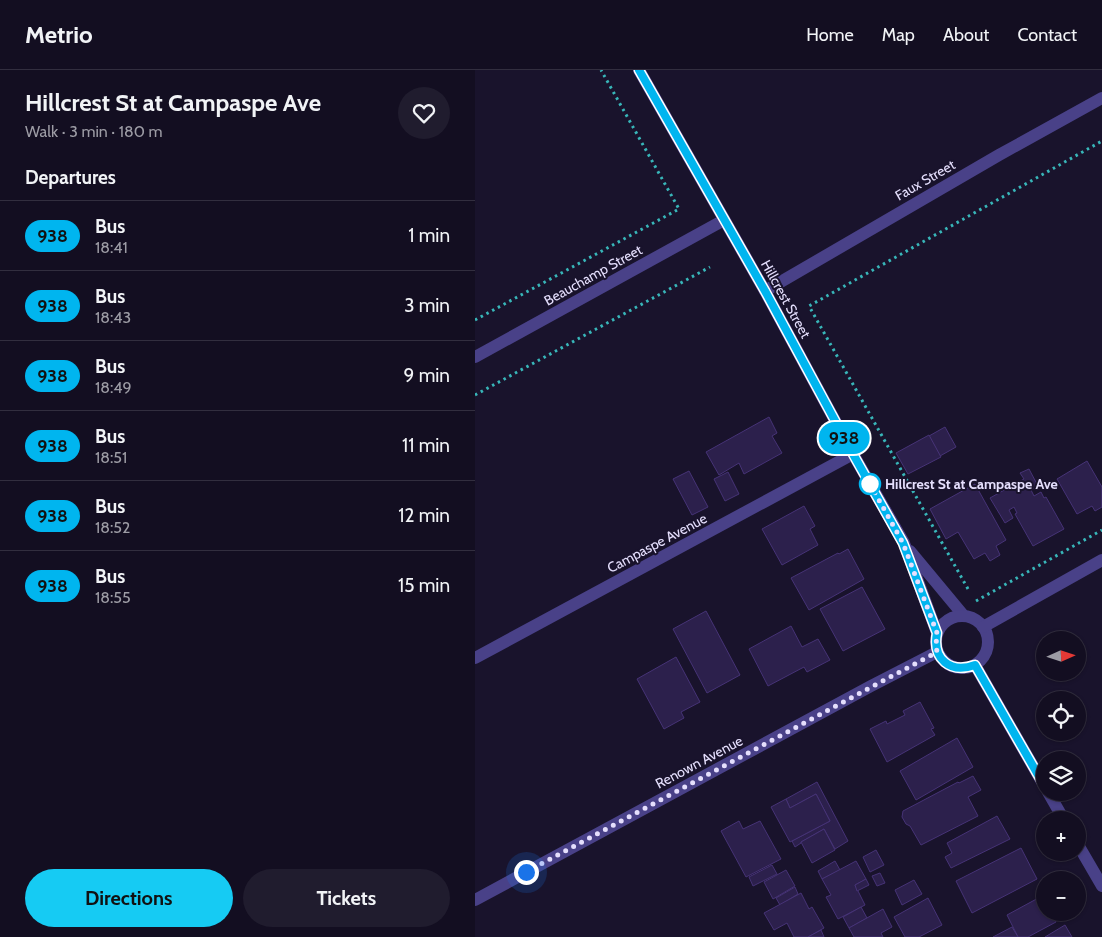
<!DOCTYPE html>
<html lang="en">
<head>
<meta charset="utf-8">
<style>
  body { margin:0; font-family:Cabin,sans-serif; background:#201c2e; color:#f1f3f6; height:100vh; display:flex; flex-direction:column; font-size:19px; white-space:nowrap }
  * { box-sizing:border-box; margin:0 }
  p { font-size:16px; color:#9d9ca5 }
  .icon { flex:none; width:28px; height:28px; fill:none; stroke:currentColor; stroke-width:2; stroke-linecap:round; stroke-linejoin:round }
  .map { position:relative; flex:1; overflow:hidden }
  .side { display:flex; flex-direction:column; background:#130e21; width:475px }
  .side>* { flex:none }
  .badge { padding:0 10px; border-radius:16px; font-size:18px; line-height:32px }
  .needle { width:32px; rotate:87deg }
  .tools { position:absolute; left:561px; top:561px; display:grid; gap:10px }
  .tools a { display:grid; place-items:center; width:50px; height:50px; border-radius:50%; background:#130e21; box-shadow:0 1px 4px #0004,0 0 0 1px #322e3f; font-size:25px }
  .you { position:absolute; width:25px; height:25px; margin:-12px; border:4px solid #fff; border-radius:50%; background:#1a73e8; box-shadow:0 0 0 8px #1a73e833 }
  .map>.badge { position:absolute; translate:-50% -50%; box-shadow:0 0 0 2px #fff }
  h2 { padding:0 25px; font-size:19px; line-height:45px }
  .round { display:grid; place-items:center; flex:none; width:52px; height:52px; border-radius:26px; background:#201c2e }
  .overview { display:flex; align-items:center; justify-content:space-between; height:85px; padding:0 25px }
  h1 { font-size:24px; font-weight:700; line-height:38px }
  .primary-button { display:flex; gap:10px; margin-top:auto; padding:10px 25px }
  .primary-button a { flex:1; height:58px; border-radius:30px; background:#16cbf3; color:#111; font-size:20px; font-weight:700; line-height:58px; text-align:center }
  .primary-button a+a { background:#201c2e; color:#f1f3f6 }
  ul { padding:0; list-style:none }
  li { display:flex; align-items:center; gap:15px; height:70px; padding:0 25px; border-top:1px solid #322e3f }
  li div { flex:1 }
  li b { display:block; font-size:19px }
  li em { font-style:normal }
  li .badge { min-width:55px; font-weight:700; text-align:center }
  header { display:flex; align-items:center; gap:30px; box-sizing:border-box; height:70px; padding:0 25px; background:#130e21; border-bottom:1px solid #322e3f }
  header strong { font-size:24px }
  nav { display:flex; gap:28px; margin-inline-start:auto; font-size:18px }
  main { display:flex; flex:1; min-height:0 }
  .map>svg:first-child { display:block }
  .building { fill:#2c204c; stroke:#463376 }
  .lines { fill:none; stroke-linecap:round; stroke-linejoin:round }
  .path { stroke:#38b6b9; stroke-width:3; stroke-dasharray:2.5 4; stroke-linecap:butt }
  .street { stroke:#494188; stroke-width:12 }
  .line-casing { stroke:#fff; stroke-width:11 }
  .line { stroke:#00b5ef; stroke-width:8 }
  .walk { stroke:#e5dffd; stroke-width:5; stroke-dasharray:0 9 }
  .stop-dot { fill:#fff; stroke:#00b5ef; stroke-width:2.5 }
  .labels { text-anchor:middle; stroke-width:4; stroke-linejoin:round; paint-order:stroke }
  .street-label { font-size:14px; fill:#e5dffd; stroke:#19132c }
  .stop-label { font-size:14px; font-weight:bold; fill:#e5dffd; stroke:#19132c; text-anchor:start }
</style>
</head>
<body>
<header>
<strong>Metrio</strong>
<nav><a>Home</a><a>Map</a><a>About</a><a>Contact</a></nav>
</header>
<main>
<section class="side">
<div class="overview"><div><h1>Hillcrest St at Campaspe Ave</h1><p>Walk · 3 min · 180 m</p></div><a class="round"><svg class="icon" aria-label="heart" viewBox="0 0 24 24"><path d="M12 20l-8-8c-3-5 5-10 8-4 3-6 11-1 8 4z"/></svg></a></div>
<h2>Departures</h2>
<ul>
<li><span class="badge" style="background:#00b5ef;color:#111">938</span><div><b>Bus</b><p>18:41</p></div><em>1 min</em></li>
<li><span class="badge" style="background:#00b5ef;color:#111">938</span><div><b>Bus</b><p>18:43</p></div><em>3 min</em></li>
<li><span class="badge" style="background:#00b5ef;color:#111">938</span><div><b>Bus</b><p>18:49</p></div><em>9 min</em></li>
<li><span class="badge" style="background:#00b5ef;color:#111">938</span><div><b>Bus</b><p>18:51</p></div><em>11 min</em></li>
<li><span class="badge" style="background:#00b5ef;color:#111">938</span><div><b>Bus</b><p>18:52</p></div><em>12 min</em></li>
<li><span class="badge" style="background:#00b5ef;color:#111">938</span><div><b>Bus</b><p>18:55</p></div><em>15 min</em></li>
</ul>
<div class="primary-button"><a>Directions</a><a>Tickets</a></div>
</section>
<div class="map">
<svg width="627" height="867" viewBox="0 0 627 867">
  <rect width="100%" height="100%" fill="#19132c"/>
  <g class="building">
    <polygon points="294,347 302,363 297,366 307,383 269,404 264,393 244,405 231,382"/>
    <polygon points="470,357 481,377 465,386 454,366"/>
    <polygon points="454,365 466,387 433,404 421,383"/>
    <polygon points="612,391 627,417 627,437 620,441 617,436 602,444 582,409"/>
    <polygon points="554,399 563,416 556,420 559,426 566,422 569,428 571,427 589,459 558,476 540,444 542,443 539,437 534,440 538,448 530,453 515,428 549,409 545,403"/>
    <polygon points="214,401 233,437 217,445 198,409"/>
    <polygon points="253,402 264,424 250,431 239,409"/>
    <polygon points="500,414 531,470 521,476 525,485 515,491 510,483 499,489 483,462 471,469 455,439"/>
    <polygon points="329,436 340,456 335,459 343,475 307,495 287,459"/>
    <polygon points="373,479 389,509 334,540 316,508 363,483 364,484"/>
    <polygon points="387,517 410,559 368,581 345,539"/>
    <polygon points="231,541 265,605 232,623 198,559"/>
    <polygon points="316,556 327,577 343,569 355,590 332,602 329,597 293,616 274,579"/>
    <polygon points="201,587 225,632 206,642 209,648 189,659 162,609"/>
    <polygon points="445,632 459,658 456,659 460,665 412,692 395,659 411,651 412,654 430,645 428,641"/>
    <polygon points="482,668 498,697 441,730 425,701"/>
    <polygon points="498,706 506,720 493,727 503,746 446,775 435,756 431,754 427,747 428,741 483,712 484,713"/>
    <polygon points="342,712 373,771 360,779 349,759 326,772 326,773 320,777 317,771 355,751 341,724 315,738 311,729"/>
    <polygon points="341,724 355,751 315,772 296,737 311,729 315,738"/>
    <polygon points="522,746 535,769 476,798 470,787 477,783 472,773"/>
    <polygon points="264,751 268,759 285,751 306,789 271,807 246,761"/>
    <polygon points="349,759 360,780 337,793 326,772"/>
    <polygon points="546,778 562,809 497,843 481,811"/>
    <polygon points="401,780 409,795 395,802 388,787"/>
    <polygon points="360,791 365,800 347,809 343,801"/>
    <polygon points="381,791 391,809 380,815 390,835 363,849 351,827 356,825 347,809"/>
    <polygon points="297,795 302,804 278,816 274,807"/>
    <polygon points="311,800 320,816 298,829 289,812"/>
    <polygon points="405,803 410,813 402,816 397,806"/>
    <polygon points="391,809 394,815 382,821 380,815"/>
    <polygon points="439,810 447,824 427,835 420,820"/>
    <polygon points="320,817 323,824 305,835 301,828"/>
    <polygon points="326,823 334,839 337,837 349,858 333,867 319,867 312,853 299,860 289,843"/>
    <polygon points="567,826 570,831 570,842 576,842 581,852 553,867 543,867 532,845"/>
    <polygon points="453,828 467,855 444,867 430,867 419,847"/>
    <polygon points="386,837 392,848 374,858 368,847"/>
    <polygon points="408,839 417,857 406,863 408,867 379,867 374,858"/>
    <polygon points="590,855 597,867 570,867"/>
    <polygon points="537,857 543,867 518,867"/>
    <polygon points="346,860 349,867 333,867"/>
  </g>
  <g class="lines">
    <g class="path">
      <polyline points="0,250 204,139 126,0"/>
      <polyline points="0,325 235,197"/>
      <polyline points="493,519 334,236 627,71"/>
      <polyline points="501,531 627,460"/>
    </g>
    <g class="street">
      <polyline points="164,0 290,221 378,384 429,473 462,563"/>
      <polyline points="290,221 524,85 627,28"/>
      <polyline points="0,287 249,150"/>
      <polyline points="435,481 489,546"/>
      <circle cx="487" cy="572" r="26"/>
      <polyline points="508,557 627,490"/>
      <polyline points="0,588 378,384"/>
      <polyline points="500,595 570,717"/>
      <polyline points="573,722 589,750"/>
      <polyline points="602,773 627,816"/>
      <polyline points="0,830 396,616 462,582"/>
    </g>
  </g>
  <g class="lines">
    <defs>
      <path id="line" d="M164 0 290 221 378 384 428 473 462 563C457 589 475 604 500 595L570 717"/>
    </defs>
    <use href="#line" class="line-casing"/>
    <use href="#line" class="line"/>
    <polyline class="walk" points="51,802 462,582 461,575 462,563 428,473 395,414"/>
  </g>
  <circle class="stop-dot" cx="395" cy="414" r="10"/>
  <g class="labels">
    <g class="street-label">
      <text transform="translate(450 110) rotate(-30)" y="5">Faux Street</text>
      <text transform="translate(118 205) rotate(-29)" y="5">Beauchamp Street</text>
      <text transform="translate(311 229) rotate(61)" y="5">Hillcrest Street</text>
      <text transform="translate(182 473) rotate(-28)" y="5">Campaspe Avenue</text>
      <text transform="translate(224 692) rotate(-28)" y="5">Renown Avenue</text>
    </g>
    <g class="stop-label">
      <text x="410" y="419">Hillcrest St at Campaspe Ave</text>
    </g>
  </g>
</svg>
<div class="tools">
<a><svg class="needle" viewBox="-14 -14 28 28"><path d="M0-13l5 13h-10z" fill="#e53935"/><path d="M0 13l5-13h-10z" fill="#9d9ca5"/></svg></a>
<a><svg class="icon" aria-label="locate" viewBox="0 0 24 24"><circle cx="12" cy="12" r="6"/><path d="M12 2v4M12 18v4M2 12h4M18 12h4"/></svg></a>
<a><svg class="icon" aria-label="layers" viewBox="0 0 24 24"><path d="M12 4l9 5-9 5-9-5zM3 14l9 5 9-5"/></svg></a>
<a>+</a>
<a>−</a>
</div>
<div class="you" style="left:51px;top:802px"></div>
<b class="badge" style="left:369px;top:368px;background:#00b5ef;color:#111">938</b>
</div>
</main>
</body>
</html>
